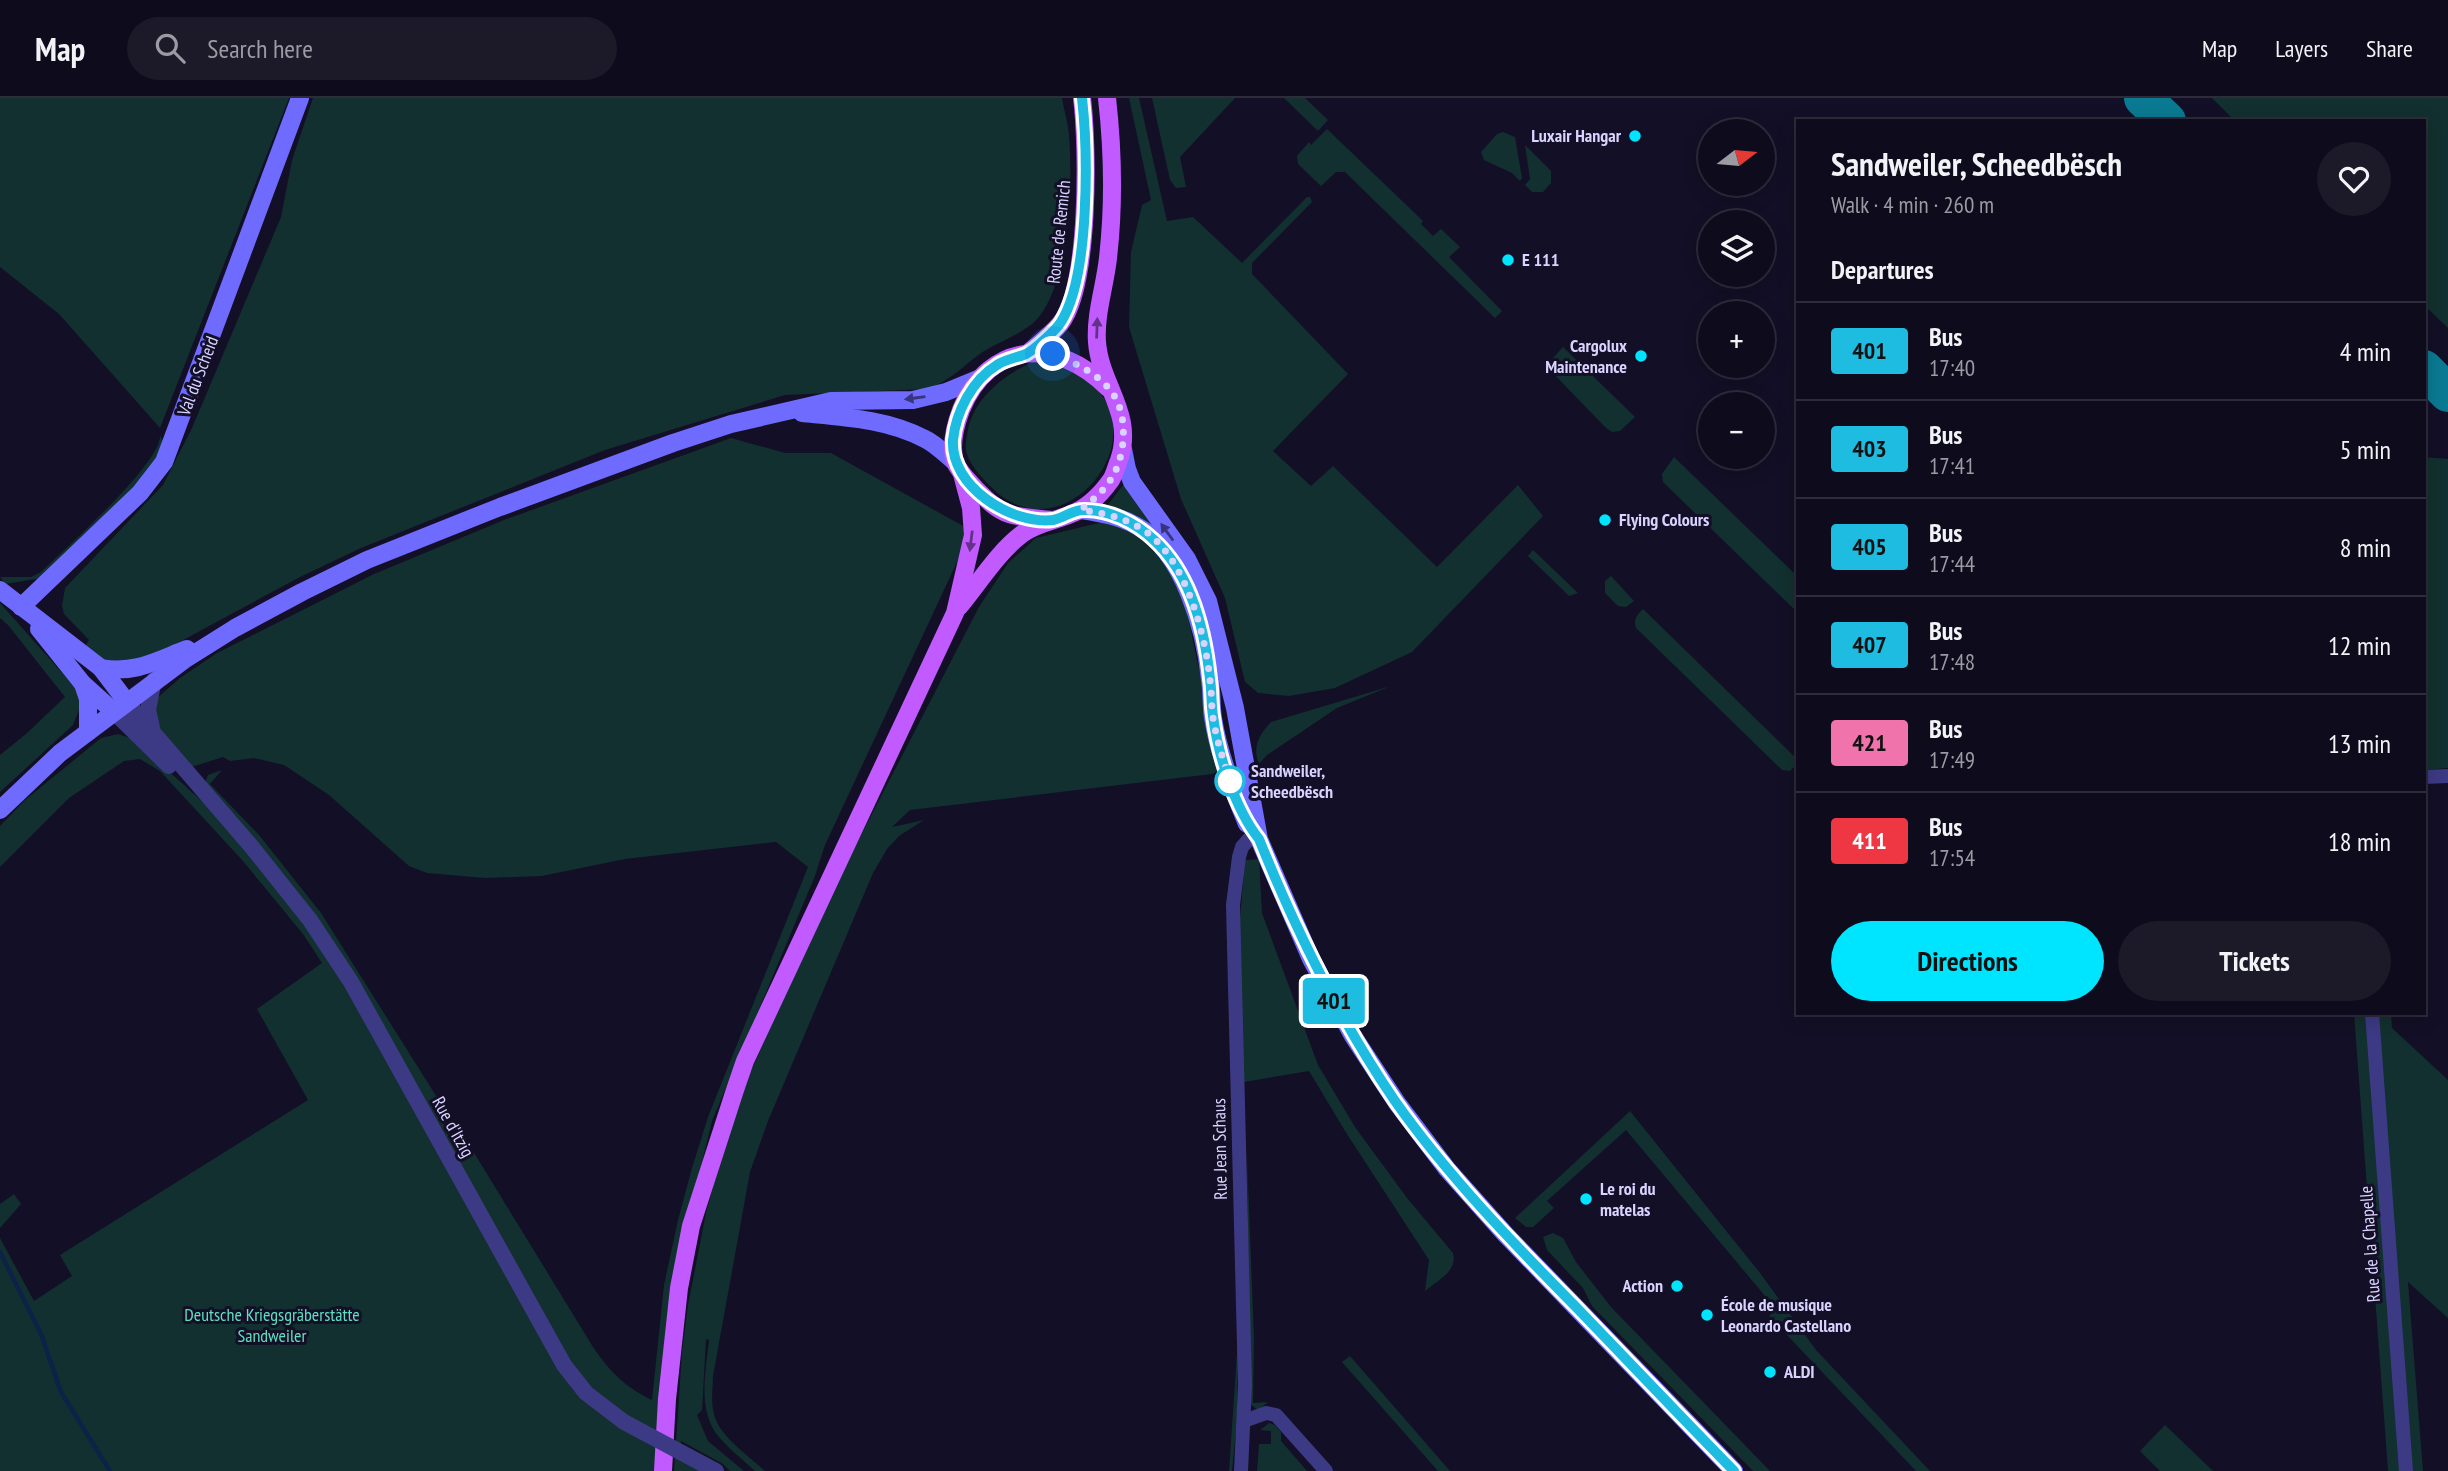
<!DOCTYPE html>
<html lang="en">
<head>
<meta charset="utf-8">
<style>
  body { margin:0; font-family:"PT Sans Narrow",sans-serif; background:#1c1929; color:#f1f3f6; height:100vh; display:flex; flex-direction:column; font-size:26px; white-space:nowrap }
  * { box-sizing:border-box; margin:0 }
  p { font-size:23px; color:#9b9ba3 }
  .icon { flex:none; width:38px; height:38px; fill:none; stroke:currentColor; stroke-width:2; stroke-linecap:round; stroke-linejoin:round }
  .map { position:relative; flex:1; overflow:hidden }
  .sheet { position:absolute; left:1796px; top:21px; width:630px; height:896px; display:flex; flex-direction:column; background:#0e0b1c; border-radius:0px; box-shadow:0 4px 18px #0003,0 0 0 2px #2e2b3b }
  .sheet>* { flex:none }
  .badge { padding:0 14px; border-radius:5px; font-size:24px; line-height:46px }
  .needle { width:46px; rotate:74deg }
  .controls { position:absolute; left:1698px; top:21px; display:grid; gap:14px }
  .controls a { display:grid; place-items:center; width:77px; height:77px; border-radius:50%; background:#0e0b1c; box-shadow:0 4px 18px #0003,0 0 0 2px #2e2b3b; font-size:35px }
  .you { position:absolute; width:35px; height:35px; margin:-18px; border:5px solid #fff; border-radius:50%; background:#1a73e8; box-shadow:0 0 0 10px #1a73e833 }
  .map>.badge { position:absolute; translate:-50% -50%; box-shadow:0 0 0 4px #fff }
  h2 { padding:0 35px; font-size:26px; line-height:63px }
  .round { display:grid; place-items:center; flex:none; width:74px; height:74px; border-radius:37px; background:#1c1929 }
  .headline { display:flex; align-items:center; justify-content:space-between; height:119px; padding:0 35px }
  h1 { font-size:33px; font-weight:600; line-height:52px }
  .primary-button { display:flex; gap:14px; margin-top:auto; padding:14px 35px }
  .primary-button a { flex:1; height:80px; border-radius:42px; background:#00e5ff; color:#111; font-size:28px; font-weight:600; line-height:80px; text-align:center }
  .primary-button a+a { background:#1c1929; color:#f1f3f6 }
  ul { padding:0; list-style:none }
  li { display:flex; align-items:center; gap:21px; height:98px; padding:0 35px; border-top:2px solid #2e2b3b }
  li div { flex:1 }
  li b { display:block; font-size:26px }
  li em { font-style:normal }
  li .badge { min-width:77px; font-weight:700; text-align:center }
  header { display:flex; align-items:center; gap:42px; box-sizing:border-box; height:98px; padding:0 35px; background:#0e0b1c; border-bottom:2px solid #2e2b3b }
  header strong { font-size:33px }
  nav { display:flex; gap:38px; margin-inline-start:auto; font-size:24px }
  .search { width:490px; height:63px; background:#1c1929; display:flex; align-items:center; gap:18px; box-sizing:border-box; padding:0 24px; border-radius:38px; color:#9b9ba3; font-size:26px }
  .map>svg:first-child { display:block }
  .green { fill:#12302f }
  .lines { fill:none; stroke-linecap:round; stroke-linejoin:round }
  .stream { stroke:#0c2248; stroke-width:4.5 }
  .taxiway { stroke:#0a7a92; stroke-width:38 }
  .minor { stroke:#3d3a85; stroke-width:14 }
  .tertiary { stroke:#3d3a85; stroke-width:16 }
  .secondary { stroke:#6f6bff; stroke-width:18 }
  .primary { stroke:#c25bff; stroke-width:18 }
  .tertiary-bridge { stroke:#3d3a85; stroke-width:16 }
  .oneway { fill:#623188 }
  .oneway2 { fill:#38347d }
  .line-casing { stroke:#fff; stroke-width:16 }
  .line { stroke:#1fbce1; stroke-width:10 }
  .walk { stroke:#d9d4ff; stroke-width:7; stroke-dasharray:0 12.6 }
  .poi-dot { fill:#00e5ff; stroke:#130f26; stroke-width:2.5 }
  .stop-dot { fill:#fff; stroke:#1fbce1; stroke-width:3.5 }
  .labels { text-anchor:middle; stroke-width:6; stroke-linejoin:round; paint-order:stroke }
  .poi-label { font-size:18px; font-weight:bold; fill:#d9d4ff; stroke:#130f26; text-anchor:start }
  .street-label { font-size:18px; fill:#d9d4ff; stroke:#130f26 }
  .stop-label { font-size:18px; font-weight:bold; fill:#d9d4ff; stroke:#130f26; text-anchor:start }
  .park-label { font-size:18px; fill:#5fe0c0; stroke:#130f26 }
</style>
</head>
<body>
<header>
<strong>Map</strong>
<div class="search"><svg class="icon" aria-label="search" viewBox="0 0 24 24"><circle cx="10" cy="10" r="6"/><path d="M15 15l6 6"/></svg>Search here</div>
<nav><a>Map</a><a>Layers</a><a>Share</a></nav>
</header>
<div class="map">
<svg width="2448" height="1373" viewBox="0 0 2448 1373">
  <rect width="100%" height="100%" fill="#130f26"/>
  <g class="green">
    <polygon points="0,0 289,0 160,330 59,216 0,169"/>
    <path d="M313 0H1062C1064 12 1068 25 1069 37 1073 84 1070 194 1032 226 1017 238 997 245 981 255 962 269 951 282 928 291L785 297 605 352 361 450 300 479 150 560 115 565 98 559 85 548 89 542 64 516 62 508 65 490 163 387 192 330 281 119 292 62Z"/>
    <polygon points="1129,0 1139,0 1167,123 1193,119 1242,165 1307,99 1310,99 1312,104 1252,165 1252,176 1348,276 1273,353 1311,388 1333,368 1437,469 1518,387 1543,418 1412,554 1335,590 1289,598 1258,595 1245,584 1225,500 1181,401 1129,229 1131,154 1142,107 1151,102"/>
    <polygon points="1152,0 1235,0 1180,59 1186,89 1176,90 1170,82"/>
    <polygon points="1284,0 1305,0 1328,22 1318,33"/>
    <polygon points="2212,0 2448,0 2448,230 2424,207 2424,23 2235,23"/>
    <polygon points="1327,31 1423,123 1421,126 1433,138 1441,131 1460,149 1449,159 1502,213 1495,220 1345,74 1336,74 1321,88 1298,66 1297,58 1309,44 1311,47"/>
    <polygon points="1503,34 1515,39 1522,80 1520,83 1512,75 1484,62 1481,54 1497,36"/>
    <polygon points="1525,47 1551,73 1551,85 1543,94 1532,94 1525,87 1530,81"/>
    <polygon points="1563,249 1635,319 1620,333 1612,334 1605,329 1550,272 1551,262"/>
    <path d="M1040 261C1064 265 1068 268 1087 282 1162 339 1061 462 990 388 981 379 969 366 966 353 965 349 966 343 967 338 971 300 1007 274 1040 261Z"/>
    <path d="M160 338 165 346 160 357 133 392 42 480 5 486 0 479H31L41 474C64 452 161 365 160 338Z"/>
    <path d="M731 340 785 355H831L965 429 964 449 825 747 815 778 712 1023 672 1188 656 1373H0V1140L34 1203 72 1178 60 1157 308 1002 257 911 322 865 303 836 243 763 160 673 140 661 124 663 69 700 0 769V728L25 702 101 640 118 636 133 641 245 742 202 692 208 677 222 672 210 686 259 737 321 815 455 1028 462 1035 593 1249C611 1275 624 1288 652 1302L664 1187 678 1122 692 1070 708 1019 808 769 776 744 625 761 542 778 485 780 427 775 409 768 329 697 284 667 254 660 230 663 223 659 185 671 153 624 156 601 180 580 217 555 374 476 504 422Z"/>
    <polygon points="1674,359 1797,478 1797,514 1663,384 1662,376"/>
    <polygon points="2424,359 2448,361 2448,670 2424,672"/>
    <polygon points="1123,387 1151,426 1136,417 1107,408"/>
    <path d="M1107 423 1136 435 1170 470 1186 509 1220 672 1212 676 910 712 892 729 924 722 899 738 887 751 873 775 768 1023 750 1074 713 1278C713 1288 711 1300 713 1311 716 1337 747 1356 765 1373H755C742 1361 725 1348 715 1334 698 1307 706 1272 709 1242L706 1241 702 1312 697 1317 708 1343 744 1373H730L723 1366 681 1343 680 1360 701 1373H674L682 1254 688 1207 706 1115 723 1052 751 973 827 803 979 509 1008 465 1036 440Z"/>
    <polygon points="1533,452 1578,495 1569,498 1528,458"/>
    <polygon points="1611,478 1634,503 1626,509 1618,508 1605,495 1605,483"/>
    <polygon points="0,505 80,595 81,607 73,627 0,694 0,657 26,636 65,599 8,527 0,520"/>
    <path d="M1643 511 1797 661V666L1790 673 1782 672 1636 530C1633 521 1637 517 1643 511Z"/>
    <path d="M1391 588 1337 610 1267 657 1259 666C1252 649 1259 637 1271 624Z"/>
    <path d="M1259 761 1262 815 1318 967 1355 1029 1407 1100 1453 1155C1458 1173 1438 1182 1425 1193L1429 1162 1345 1033 1309 973 1244 984 1238 844 1245 762Z"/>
    <polygon points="2354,915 2391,915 2392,930 2448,982 2448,1220 2408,1184 2423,1373 2388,1373"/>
    <polygon points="1630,1013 1760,1175 1816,1252 1930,1373 1916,1373 1769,1218 1776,1211 1626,1032 1547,1103 1554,1110 1533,1129 1526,1129 1515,1120"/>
    <polygon points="1247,1057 1254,1240 1253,1305 1268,1304 1258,1312 1250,1306"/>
    <polygon points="14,1096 21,1106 0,1130 0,1106"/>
    <polygon points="1553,1135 1563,1140 1576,1164 1611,1209 1770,1373 1753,1373 1592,1208 1583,1190 1547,1152 1543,1139"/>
    <polygon points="1238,1240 1237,1322 1232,1373 1229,1373"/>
    <polygon points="1350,1258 1450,1373 1438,1373 1342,1264"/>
    <polygon points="1269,1325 1275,1327 1281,1334 1281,1343 1307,1373 1257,1373 1259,1346 1271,1346 1271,1333 1260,1332"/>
    <polygon points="2165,1327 2213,1373 2160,1373 2140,1353"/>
  </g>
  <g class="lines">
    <polyline class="stream" points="0,1154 41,1236 61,1294 110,1373"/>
    <g class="taxiway">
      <polyline points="2143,0 2167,23"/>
      <polyline points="2424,271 2448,295"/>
    </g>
    <g class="minor">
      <polyline points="2424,679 2448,678"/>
      <polyline points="2372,915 2406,1373"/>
      <polyline points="1244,1323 1266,1315 1276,1317 1326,1373"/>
      <polyline points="1241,1373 1245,1287 1233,807 1239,759 1242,749 1250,740 1259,741"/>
    </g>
    <g class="tertiary">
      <polyline points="126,603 251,748 310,822 351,884 564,1267 586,1295 624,1324"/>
      <polyline points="113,613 169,668"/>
      <polyline points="152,630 148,612 154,582"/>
    </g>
    <g class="secondary">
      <path d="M802 315C844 319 887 321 925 341 936 346 946 357 956 365"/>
      <polyline points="1123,351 1127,371 1132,384 1187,461 1208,503 1235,610 1259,741 1311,861 1353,938 1397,1005 1447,1071 1505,1136 1734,1373"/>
      <path d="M1081 412C1101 415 1119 418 1137 428 1184 453 1205 533 1210 582 1212 595 1211 607 1213 620 1219 657 1233 692 1247 726"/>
      <polyline points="0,492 101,570 126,603"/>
      <polyline points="21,509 140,395 164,364 300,0"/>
      <polyline points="39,531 83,586 113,613"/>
      <path d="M101 570C135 576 156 563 187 551"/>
      <polyline points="83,586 88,601 88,634"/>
      <polyline points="0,712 60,655 184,562 235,530 302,494 367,462 500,409 673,345 731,326 831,303 913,302 946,294 980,280"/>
    </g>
    <g class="primary">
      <path d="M1028 255C1038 246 1051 237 1060 226 1090 189 1088 48 1082 0"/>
      <path d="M1051 422C1038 420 1021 420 1009 416 995 411 985 400 975 390 968 382 959 374 955 364 950 347 955 328 961 312 990 241 1059 240 1108 290"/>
      <path d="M959 509C979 485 997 455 1022 436 1036 425 1055 423 1071 416 1087 410 1101 396 1111 382 1115 376 1116 369 1119 362 1135 316 1100 287 1097 244 1095 216 1105 188 1108 160 1114 107 1113 53 1107 0"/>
      <polyline points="663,1373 667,1301 679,1190 691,1128 735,992 745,963 955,515 973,437 971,410 962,376"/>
    </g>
    <polyline class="tertiary-bridge" points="624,1324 716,1373"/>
  </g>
  <defs><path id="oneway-solid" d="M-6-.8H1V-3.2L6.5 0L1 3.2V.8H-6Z" transform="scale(1.75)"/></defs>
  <g class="oneway">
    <use href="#oneway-solid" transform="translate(1097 230) rotate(-88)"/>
    <use href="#oneway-solid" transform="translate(971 443) rotate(97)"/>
  </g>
  <g class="oneway2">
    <use href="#oneway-solid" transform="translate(915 300) rotate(172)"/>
    <use href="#oneway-solid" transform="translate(1167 434) rotate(-126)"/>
  </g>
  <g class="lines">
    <defs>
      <path id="line" d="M1082 0C1088 54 1090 178 1061 224 1057 231 1034 252 1026 256 1016 260 1006 261 997 267 972 282 956 314 953 342 950 388 1011 427 1053 422 1063 420 1073 412 1083 412 1109 411 1136 425 1154 442 1191 476 1205 533 1210 581 1212 594 1211 606 1213 618 1218 657 1235 711 1259 741 1296 833 1339 921 1395 1003 1448 1078 1512 1144 1576 1209 1629 1264 1681 1319 1734 1373"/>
    </defs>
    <use href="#line" class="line-casing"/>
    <use href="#line" class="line"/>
    <path class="walk" d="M1053 256C1075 265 1096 274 1111 293 1129 316 1126 358 1111 381 1104 393 1092 402 1081 412 1101 415 1119 418 1137 428 1184 453 1205 534 1210 582 1212 595 1211 607 1213 620 1217 644 1225 668 1233 691L1230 683"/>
  </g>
  <g class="poi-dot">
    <circle cx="1635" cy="38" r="7"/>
    <circle cx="1508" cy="162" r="7"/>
    <circle cx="1641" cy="258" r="7"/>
    <circle cx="1605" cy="422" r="7"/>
    <circle cx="1586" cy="1101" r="7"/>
    <circle cx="1677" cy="1188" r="7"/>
    <circle cx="1707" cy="1217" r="7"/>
    <circle cx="1770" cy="1274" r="7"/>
  </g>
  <circle class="stop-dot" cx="1230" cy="683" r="14"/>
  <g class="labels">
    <g class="poi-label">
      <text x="1621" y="44" text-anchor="end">Luxair Hangar</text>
      <text x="1522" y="168">E 111</text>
      <text x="1627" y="254" text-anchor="end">Cargolux<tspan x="1627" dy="21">Maintenance</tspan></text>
      <text x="1619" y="428">Flying Colours</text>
      <text x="1600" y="1097">Le roi du<tspan x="1600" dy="21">matelas</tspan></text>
      <text x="1663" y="1194" text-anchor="end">Action</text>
      <text x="1721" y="1213">École de musique<tspan x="1721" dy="21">Leonardo Castellano</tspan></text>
      <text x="1784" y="1280">ALDI</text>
    </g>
    <g class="street-label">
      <text transform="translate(1059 134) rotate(-84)" y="6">Route de Remich</text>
      <text transform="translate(198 278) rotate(-69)" y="6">Val du Scheid</text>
      <text transform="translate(453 1029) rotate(61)" y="6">Rue d'Itzig</text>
      <text transform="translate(1220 1051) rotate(-91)" y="6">Rue Jean Schaus</text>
      <text transform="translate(2370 1146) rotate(-94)" y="6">Rue de la Chapelle</text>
    </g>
    <g class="stop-label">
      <text x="1251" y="679">Sandweiler,<tspan x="1251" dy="21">Scheedbësch</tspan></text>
    </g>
    <g class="park-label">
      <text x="272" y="1223">Deutsche Kriegsgräberstätte<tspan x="272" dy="21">Sandweiler</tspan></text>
    </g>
  </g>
</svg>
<div class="controls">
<a><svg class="needle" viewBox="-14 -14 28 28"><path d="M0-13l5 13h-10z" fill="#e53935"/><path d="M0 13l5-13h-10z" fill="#9b9ba3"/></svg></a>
<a><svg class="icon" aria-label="layers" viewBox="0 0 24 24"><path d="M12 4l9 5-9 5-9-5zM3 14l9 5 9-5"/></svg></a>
<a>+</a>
<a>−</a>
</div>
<div class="you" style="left:1053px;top:256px"></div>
<b class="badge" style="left:1334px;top:903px;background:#1fbce1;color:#111">401</b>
<section class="sheet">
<div class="headline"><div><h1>Sandweiler, Scheedbësch</h1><p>Walk · 4 min · 260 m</p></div><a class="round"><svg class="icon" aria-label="heart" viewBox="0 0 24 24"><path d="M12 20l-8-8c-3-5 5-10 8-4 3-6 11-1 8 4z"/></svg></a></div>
<h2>Departures</h2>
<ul>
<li><span class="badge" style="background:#1fbce1;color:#111">401</span><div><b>Bus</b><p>17:40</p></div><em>4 min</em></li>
<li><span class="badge" style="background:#1fbce1;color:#111">403</span><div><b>Bus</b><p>17:41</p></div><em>5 min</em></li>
<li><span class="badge" style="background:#1fbce1;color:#111">405</span><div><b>Bus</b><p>17:44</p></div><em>8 min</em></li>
<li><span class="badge" style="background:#1fbce1;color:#111">407</span><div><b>Bus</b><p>17:48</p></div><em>12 min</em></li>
<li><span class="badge" style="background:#f173ac;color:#111">421</span><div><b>Bus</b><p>17:49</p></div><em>13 min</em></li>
<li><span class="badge" style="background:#ef3744;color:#fff">411</span><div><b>Bus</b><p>17:54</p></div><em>18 min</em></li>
</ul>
<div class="primary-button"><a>Directions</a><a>Tickets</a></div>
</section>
</div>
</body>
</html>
